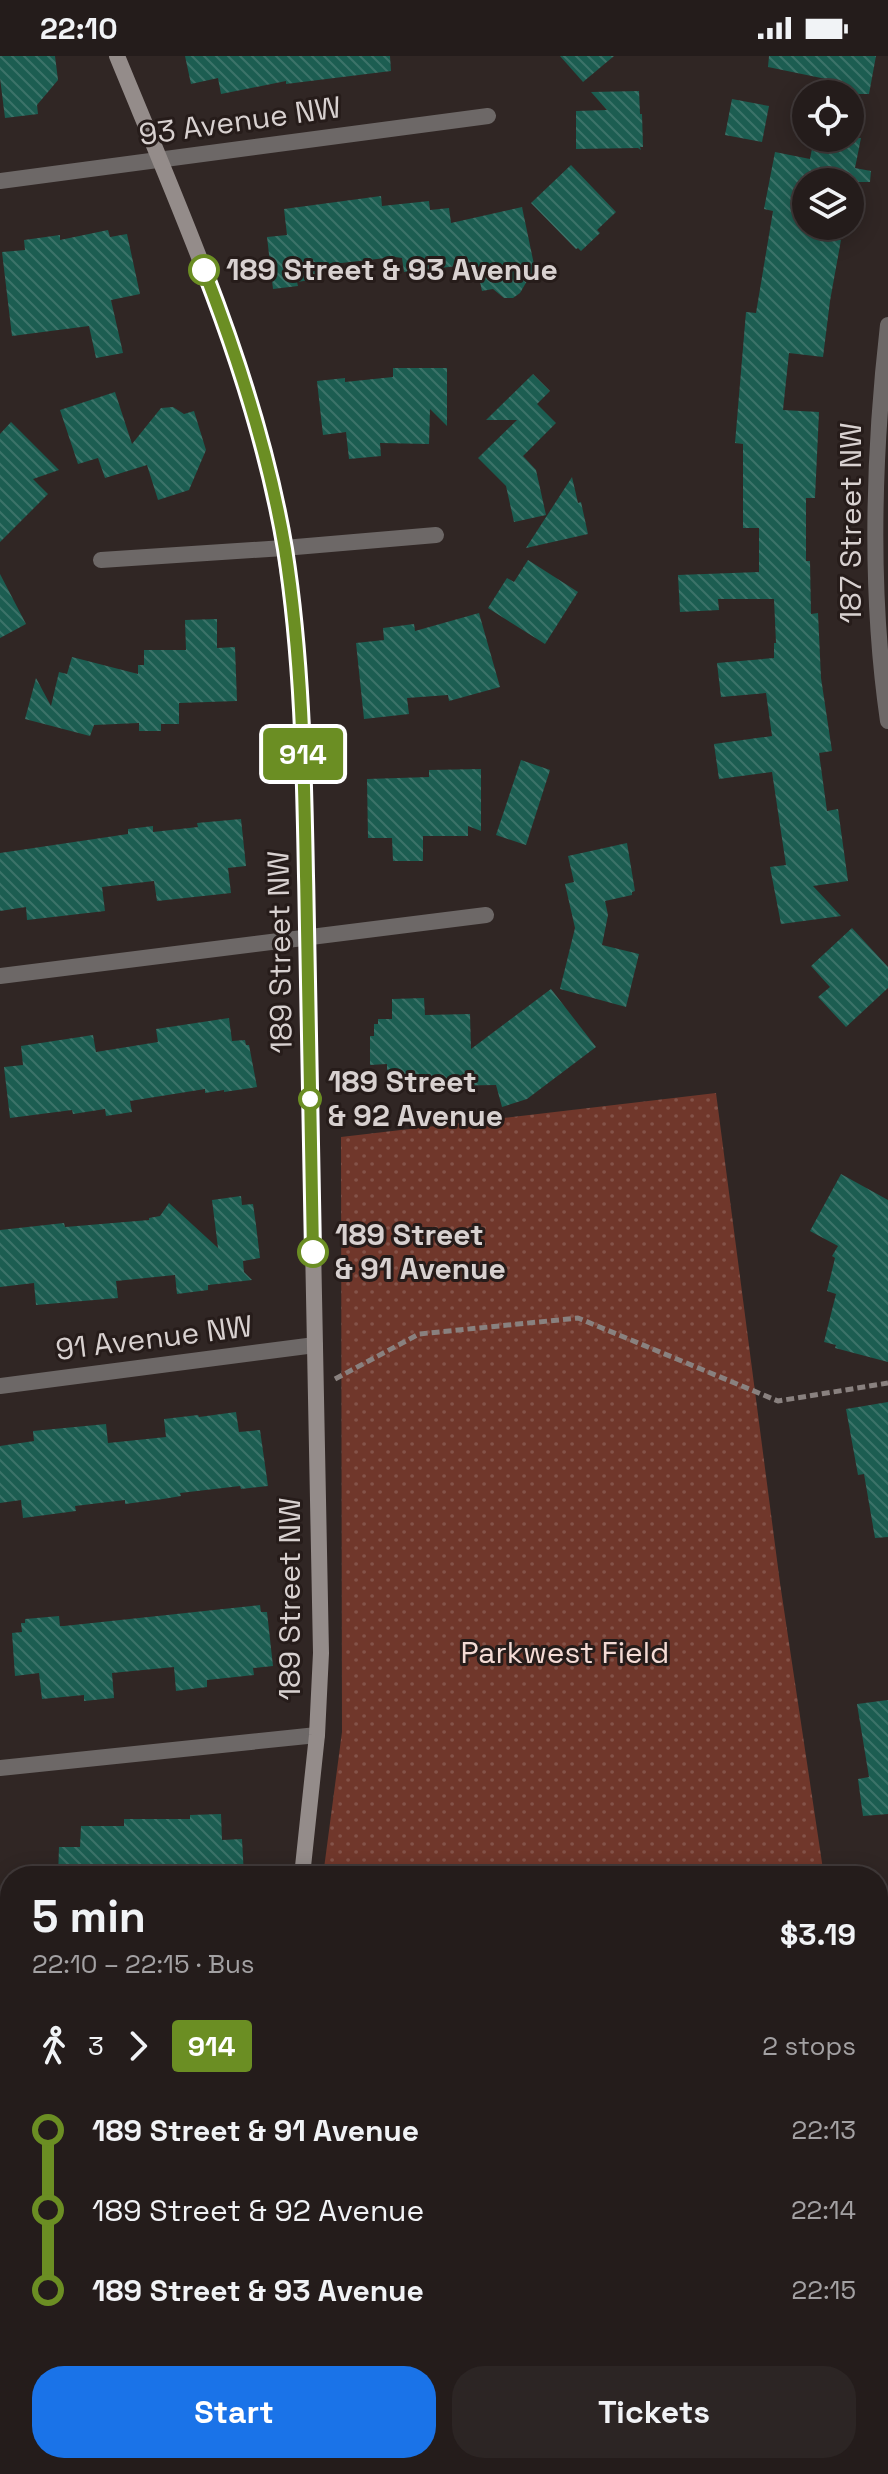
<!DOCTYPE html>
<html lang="en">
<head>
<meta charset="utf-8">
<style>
  body { margin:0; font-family:"Space Grotesk",sans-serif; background:#2c2524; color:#f1f3f6; height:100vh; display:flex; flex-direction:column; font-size:30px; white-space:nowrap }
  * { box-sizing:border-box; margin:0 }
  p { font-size:26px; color:#a3a1a3 }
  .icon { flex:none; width:44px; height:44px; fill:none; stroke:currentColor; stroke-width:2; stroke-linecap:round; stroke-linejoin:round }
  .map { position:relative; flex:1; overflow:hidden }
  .side { position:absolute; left:0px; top:1810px; width:888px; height:608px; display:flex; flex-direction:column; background:#241c1b; border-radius:32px 32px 0 0; box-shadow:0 4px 20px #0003,0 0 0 2px #413a3a }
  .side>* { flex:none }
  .badge { padding:0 16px; border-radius:6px; font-size:28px; line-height:52px }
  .controls { position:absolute; left:792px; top:24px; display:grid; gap:16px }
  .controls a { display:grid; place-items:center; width:72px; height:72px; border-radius:50%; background:#241c1b; box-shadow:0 4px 20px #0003,0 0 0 2px #413a3a; font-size:40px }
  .map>.badge { position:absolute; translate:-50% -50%; box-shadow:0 0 0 4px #fff }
  .legs { display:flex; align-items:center; gap:12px; height:88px; padding:0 32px; font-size:26px }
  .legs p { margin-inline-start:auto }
  .summary { display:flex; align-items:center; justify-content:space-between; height:136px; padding:0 32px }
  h1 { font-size:44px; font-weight:700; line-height:60px }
  .action { display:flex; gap:16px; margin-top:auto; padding:16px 32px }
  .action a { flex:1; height:92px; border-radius:32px; background:#1a73e8; color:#fff; font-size:32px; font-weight:700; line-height:92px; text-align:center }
  .action a+a { background:#2c2524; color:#f1f3f6 }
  ul { padding:0 32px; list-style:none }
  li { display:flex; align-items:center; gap:28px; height:80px; font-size:30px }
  li i { display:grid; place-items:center; width:12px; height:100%; margin:0 10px; background:currentColor }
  li i::after { content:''; width:20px; height:20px; margin:-10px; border:6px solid; border-radius:50%; background:#241c1b }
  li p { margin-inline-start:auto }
  li:first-child i { background:linear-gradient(#0000 50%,currentColor 0) }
  li:last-child i { background:linear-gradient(currentColor 50%,#0000 0) }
  .status { display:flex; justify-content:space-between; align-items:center; height:56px; padding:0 40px; background:#241c1b; direction:ltr }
  .status svg { height:22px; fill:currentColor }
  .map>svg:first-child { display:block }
  .park { fill:url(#park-dots) }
  .building { fill:url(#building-back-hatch) }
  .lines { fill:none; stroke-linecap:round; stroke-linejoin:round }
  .path { stroke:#89817f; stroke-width:5; stroke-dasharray:8 4; stroke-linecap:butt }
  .street { stroke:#6d6867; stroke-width:16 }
  .secondary { stroke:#948c8a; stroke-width:16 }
  .line-1-casing { stroke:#fff; stroke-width:18 }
  .line-1 { stroke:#6b8e23; stroke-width:12 }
  .stop-1-dot { fill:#fff; stroke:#6b8e23; stroke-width:4 }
  .labels { text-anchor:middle; stroke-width:6; stroke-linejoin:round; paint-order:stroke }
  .street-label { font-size:30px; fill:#d8d1d0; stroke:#261c1a }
  .stop-label { font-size:30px; font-weight:bold; fill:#d8d1d0; stroke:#261c1a; text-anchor:start }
  .park-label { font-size:30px; fill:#f4dbd5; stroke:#261c1a }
</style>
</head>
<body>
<div class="status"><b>22:10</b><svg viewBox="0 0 49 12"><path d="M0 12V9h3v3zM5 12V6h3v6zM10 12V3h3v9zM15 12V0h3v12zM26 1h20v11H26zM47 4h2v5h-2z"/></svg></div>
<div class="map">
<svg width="888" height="2418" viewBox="0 0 888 2418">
  <defs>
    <pattern id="park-dots" width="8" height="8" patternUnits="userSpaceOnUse" patternTransform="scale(2)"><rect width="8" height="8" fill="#70372b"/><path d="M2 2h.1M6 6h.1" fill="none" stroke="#845349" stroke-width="1.8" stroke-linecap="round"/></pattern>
    <pattern id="building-back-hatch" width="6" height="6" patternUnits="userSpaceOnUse" patternTransform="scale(2)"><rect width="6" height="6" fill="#1c5d51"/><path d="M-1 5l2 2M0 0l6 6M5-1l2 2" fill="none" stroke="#3c7369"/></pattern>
  </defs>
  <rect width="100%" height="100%" fill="#302624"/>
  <polygon class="park" points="716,1037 780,1527 824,1820 323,1820 342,1676 341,1081"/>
  <g class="building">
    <polygon points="0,0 55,0 58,24 37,49 38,58 5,62 0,22"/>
    <polygon points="185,0 390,0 391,15 286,28 286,25 221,38 218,22 191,28"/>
    <polygon points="560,0 614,0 583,26"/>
    <polygon points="769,0 876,0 869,38 823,38 826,23 768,11"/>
    <polygon points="639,35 640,58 642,58 643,91 640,91 641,94 638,92 576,93 576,55 607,54 591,36"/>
    <polygon points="732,43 769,50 762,86 725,79"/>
    <polygon points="814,82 861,82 855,112 871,115 870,126 806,126 806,178 841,184 830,245 823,301 789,297 783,354 819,356 815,442 806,442 806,505 810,505 811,558 818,557 821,622 832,695 819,697 827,755 838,753 848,825 813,830 841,860 781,868 770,811 786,809 772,716 719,723 714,688 772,680 766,637 721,641 717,607 774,602 774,587 776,587 774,543 718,543 719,554 680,556 678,519 759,516 759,472 743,472 743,388 735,387 746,256 756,257 773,155 764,153 775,96 810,103"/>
    <polygon points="571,109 616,156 597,174 600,177 581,195 578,192 576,193 531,147"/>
    <polygon points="381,140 382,150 429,145 430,154 449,152 451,167 522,151 537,223 527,225 520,237 513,242 504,242 493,233 482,235 476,208 404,216 402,202 395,201 323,209 324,222 297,226 298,230 273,233 267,181 287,179 284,153"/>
    <polygon points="108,174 110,181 127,178 140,238 111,244 123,297 96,302 89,270 12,280 2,196 25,194 24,184 60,179 60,184"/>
    <polygon points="393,312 447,312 447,370 430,353 429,388 380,387 381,400 349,403 346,376 323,379 317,325 345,322 345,326 393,321"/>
    <polygon points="533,318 550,335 537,348 556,367 523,400 536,414 546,459 514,466 506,430 478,402 517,364 486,364"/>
    <polygon points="115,336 132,388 161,352 173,351 184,358 194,355 206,394 189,434 158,444 147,409 105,422 98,402 78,408 60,354"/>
    <polygon points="11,366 59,414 33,423 48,438 0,486 0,378"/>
    <polygon points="572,421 578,447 581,446 588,478 526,492"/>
    <polygon points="528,504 578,536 545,588 488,552 507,522 514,526"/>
    <polygon points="0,518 26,568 0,582"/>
    <polygon points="479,557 500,631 449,645 448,639 407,642 409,658 364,663 356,587 384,584 383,572 414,568 415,575"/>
    <polygon points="217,563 217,592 235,591 237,645 179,647 179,668 161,668 161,675 139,675 139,667 94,669 90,680 25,663 36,622 51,650 59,616 67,618 72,601 138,618 138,609 144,609 144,594 186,594 185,564"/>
    <polygon points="521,704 550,714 526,789 496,779"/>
    <polygon points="481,713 481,775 468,770 468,780 423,780 423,805 393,805 392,782 368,782 367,723 429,721 429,714"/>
    <polygon points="241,763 246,810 228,812 231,837 157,845 154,825 102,831 105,855 27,864 26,851 0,855 0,797 128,778 128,773 153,770 153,776 198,771 197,767"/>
    <polygon points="627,787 635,835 632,836 632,839 605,845 608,859 602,889 639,898 626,951 560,933 575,872 565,828 574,826 568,800"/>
    <polygon points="852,872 888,911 888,932 846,971 818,941 830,931 811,910"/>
    <polygon points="551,933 596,991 527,1043 502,1051 496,1029 433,1030 433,1020 393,1020 393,1018 387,1018 387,1008 370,1009 370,980 374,980 374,968 378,968 378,963 392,963 392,943 424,942 425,959 470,958 471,993"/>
    <polygon points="229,962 232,985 245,984 246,989 249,989 257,1031 224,1036 224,1034 205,1037 205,1033 130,1045 132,1056 106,1060 105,1053 73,1058 72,1054 10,1062 4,1011 23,1009 21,990 93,979 96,996 158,986 156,973"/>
    <polygon points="841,1118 888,1144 888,1306 835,1292 836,1289 824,1286 836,1238 827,1235 835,1202 832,1200 838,1190 810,1175"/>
    <polygon points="241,1140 242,1149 253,1148 256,1169 260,1202 243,1205 244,1216 252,1224 208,1229 208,1234 177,1238 175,1219 116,1225 118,1242 36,1249 34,1227 0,1231 0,1174 64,1167 65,1171 149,1164 149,1162 160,1160 169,1147 218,1192 212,1144"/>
    <polygon points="888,1346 888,1481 875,1482 864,1418 858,1419 846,1353"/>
    <polygon points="236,1356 239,1376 260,1374 268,1430 241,1433 240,1430 180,1437 181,1440 163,1443 125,1448 125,1444 75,1450 76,1455 23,1462 21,1444 0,1447 0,1390 34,1385 33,1375 106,1368 108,1387 166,1381 164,1363 198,1359 199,1361"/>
    <polygon points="260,1549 261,1556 267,1556 273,1610 253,1612 254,1619 207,1624 207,1631 176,1635 174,1611 112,1617 114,1642 84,1645 84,1639 42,1643 39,1617 15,1620 12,1577 22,1576 21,1567 25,1567 25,1563 59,1560 60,1570 64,1570"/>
    <polygon points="888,1644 888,1758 863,1760 858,1723 869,1721 857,1648"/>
    <polygon points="221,1758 222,1784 242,1783 244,1820 58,1820 59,1791 80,1791 81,1770 124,1770 124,1763 190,1763 190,1759"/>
  </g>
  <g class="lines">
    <polyline class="path" points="335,1323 419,1278 578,1262 778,1345 888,1327"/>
    <g class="street">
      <polyline points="0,125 488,60"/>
      <path d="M888 269C873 400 869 534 888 665"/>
      <polyline points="101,504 284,492 436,479"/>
      <polyline points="0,920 486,859"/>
      <polyline points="0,1330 315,1289"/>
      <polyline points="0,1712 317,1679"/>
      <polyline points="0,2110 10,2108"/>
      <polyline points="688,2418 739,2413 739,2418"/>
    </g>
    <g class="secondary">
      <path d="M117 0C170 129 226 256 263 391 288 485 297 582 303 678L321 1597 317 1679 302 1820"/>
      <polyline points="219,2418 219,2408"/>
    </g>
  </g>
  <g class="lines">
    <defs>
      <path id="line-1" d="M204 214C239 304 269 398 285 493 302 601 304 710 306 820 309 945 311 1070 313 1196"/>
    </defs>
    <use href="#line-1" class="line-1-casing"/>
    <use href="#line-1" class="line-1"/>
  </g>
  <g class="stop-1-dot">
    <circle cx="204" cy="214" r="14"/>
    <circle cx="310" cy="1043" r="10"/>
    <circle cx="313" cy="1196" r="14"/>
  </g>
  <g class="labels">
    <g class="street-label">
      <text transform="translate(240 65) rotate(-8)" y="10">93 Avenue NW</text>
      <text transform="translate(851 467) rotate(-90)" y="10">187 Street NW</text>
      <text transform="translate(280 896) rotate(-91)" y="10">189 Street NW</text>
      <text transform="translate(154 1282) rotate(-7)" y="10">91 Avenue NW</text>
      <text transform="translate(290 1543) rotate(-90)" y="10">189 Street NW</text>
    </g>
    <g class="stop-label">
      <text x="226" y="224">189 Street &amp; 93 Avenue</text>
      <text x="328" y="1036">189 Street<tspan x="328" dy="34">&amp; 92 Avenue</tspan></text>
      <text x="335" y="1189">189 Street<tspan x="335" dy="34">&amp; 91 Avenue</tspan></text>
    </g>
    <g class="park-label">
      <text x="565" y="1607">Parkwest Field</text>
    </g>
  </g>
</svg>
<div class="controls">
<a><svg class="icon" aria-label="locate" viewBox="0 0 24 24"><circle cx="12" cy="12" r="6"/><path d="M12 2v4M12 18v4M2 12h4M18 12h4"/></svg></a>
<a><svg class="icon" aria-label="layers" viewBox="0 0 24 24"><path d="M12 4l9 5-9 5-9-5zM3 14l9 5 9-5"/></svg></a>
</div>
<b class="badge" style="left:303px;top:698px;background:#6b8e23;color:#fff">914</b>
<section class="side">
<div class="summary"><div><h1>5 min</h1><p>22:10 – 22:15 · Bus</p></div><b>$3.19</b></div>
<div class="legs"><svg class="icon" aria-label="walk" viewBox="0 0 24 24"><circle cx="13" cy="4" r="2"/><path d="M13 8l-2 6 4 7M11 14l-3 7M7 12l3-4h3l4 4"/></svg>3<svg class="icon" aria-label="forward" viewBox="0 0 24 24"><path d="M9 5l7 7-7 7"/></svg><b class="badge" style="background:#6b8e23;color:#fff">914</b><p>2 stops</p></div>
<ul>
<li><i style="color:#6b8e23"></i><b>189 Street &amp; 91 Avenue</b><p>22:13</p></li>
<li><i style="color:#6b8e23"></i><span>189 Street &amp; 92 Avenue</span><p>22:14</p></li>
<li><i style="color:#6b8e23"></i><b>189 Street &amp; 93 Avenue</b><p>22:15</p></li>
</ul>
<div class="action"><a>Start</a><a>Tickets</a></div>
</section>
</div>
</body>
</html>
